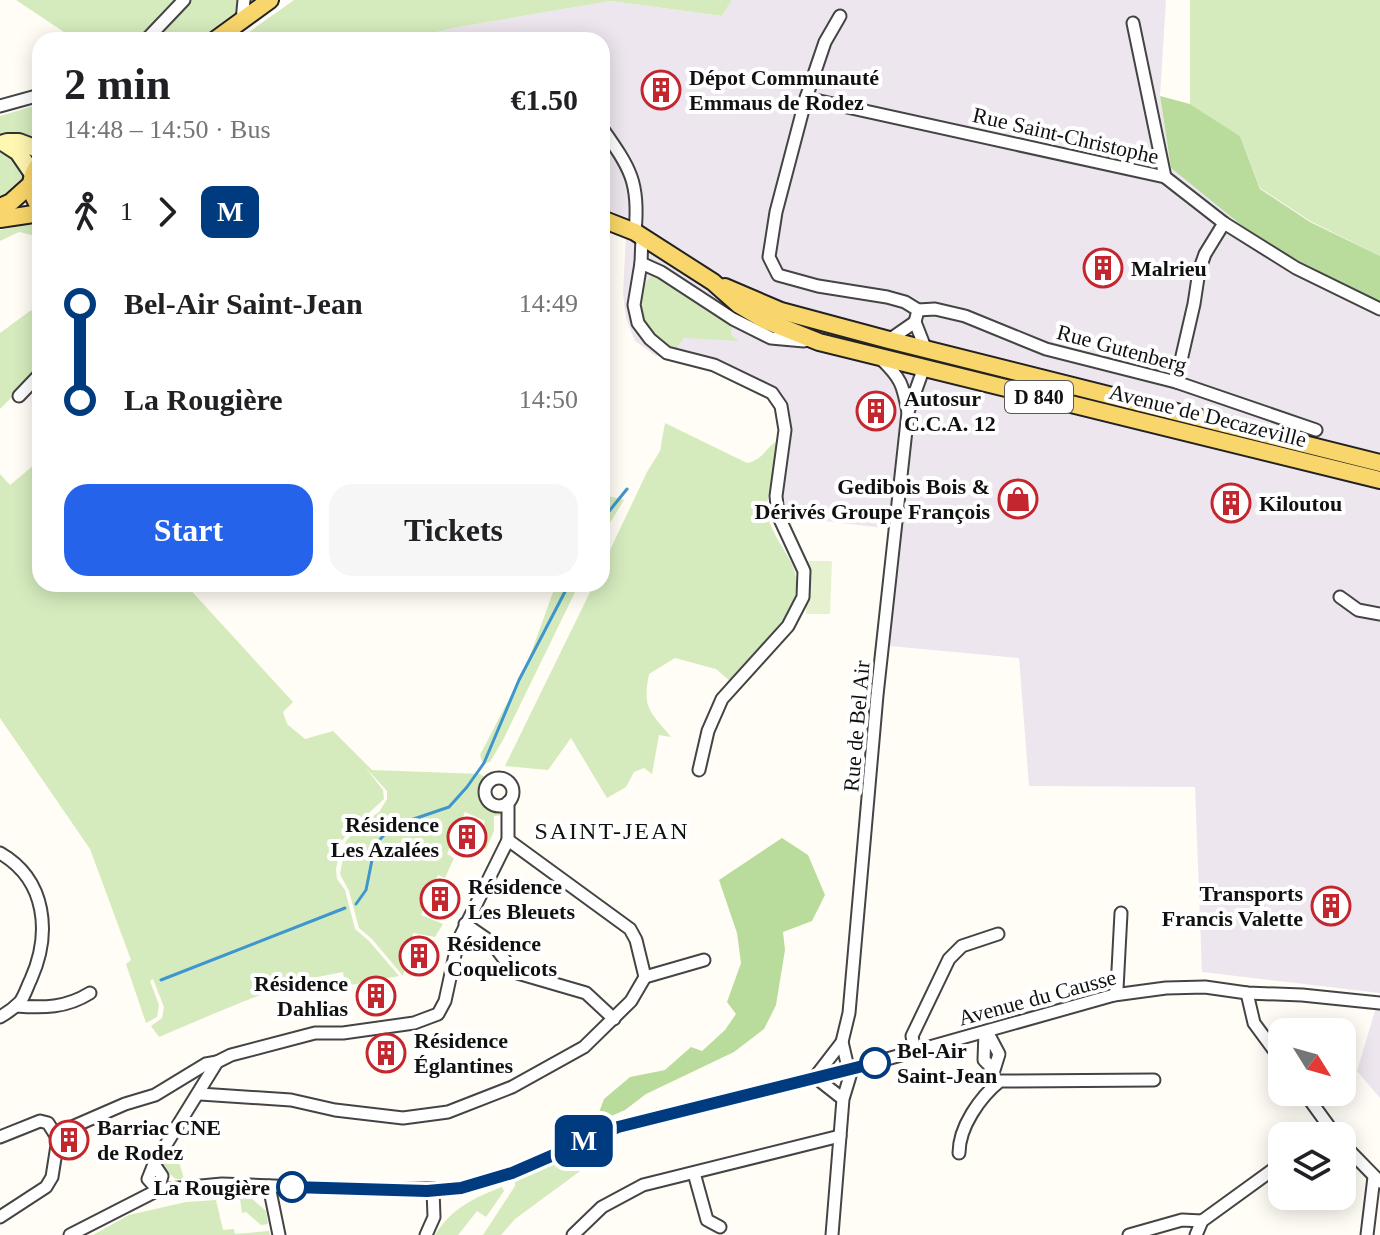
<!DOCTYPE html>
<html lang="en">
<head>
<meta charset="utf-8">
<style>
  body { margin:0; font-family:Georgia,serif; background:#f6f6f6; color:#202124; height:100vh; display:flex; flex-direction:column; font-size:30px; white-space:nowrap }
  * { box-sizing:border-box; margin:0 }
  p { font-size:26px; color:#757577 }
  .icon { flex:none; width:44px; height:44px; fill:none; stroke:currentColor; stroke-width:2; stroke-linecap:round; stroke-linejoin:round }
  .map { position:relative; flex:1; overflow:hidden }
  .side { position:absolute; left:32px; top:32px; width:578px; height:560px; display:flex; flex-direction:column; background:#fff; border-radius:24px; box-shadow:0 4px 20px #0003 }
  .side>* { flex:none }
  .badge { padding:0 16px; border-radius:12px; font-size:28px; line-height:52px }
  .needle { width:52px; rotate:127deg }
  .buttons { position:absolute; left:1268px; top:1018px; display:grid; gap:16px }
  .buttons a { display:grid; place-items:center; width:88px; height:88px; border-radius:16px; background:#fff; box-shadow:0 4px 20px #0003; font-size:40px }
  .map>.badge { position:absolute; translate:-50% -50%; box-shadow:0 0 0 4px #fff }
  .legs { display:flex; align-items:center; gap:12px; height:88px; padding:0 32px; font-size:26px }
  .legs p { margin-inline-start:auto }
  .summary { display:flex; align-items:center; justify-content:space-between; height:136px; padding:0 32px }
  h1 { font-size:44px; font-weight:700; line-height:60px }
  .action { display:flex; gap:16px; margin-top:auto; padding:16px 32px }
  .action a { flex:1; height:92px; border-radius:24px; background:#2563eb; color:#fff; font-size:32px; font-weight:700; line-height:92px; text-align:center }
  .action a+a { background:#f6f6f6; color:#202124 }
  ul { padding:0 32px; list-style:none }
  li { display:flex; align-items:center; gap:28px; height:96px; font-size:30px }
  li i { display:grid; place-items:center; width:12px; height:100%; margin:0 10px; background:currentColor }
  li i::after { content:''; width:20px; height:20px; margin:-10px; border:6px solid; border-radius:50%; background:#fff }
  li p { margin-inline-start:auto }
  li:first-child i { background:linear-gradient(#0000 50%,currentColor 0) }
  li:last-child i { background:linear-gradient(currentColor 50%,#0000 0) }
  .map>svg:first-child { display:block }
  .industrial { fill:#eee6ef }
  .green { fill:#d5ebbd }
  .forest { fill:#b9dc9c }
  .pitch { fill:#e6f2cf }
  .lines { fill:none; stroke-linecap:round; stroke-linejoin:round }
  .stream { stroke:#3f96cf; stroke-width:3 }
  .minor-casing { stroke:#444; stroke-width:15 }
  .secondary-casing { stroke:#333; stroke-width:20 }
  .primary-casing { stroke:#222; stroke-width:20 }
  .minor { stroke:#fff; stroke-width:11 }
  .secondary { stroke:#fff6b0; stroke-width:16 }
  .primary { stroke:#f9d66b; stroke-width:16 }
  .line-1-casing { stroke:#fff; stroke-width:18 }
  .line-1 { stroke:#003b80; stroke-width:12 }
  .stop-1-dot { fill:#fff; stroke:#003b80; stroke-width:4 }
  .labels { text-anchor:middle; stroke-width:8; stroke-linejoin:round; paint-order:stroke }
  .shield { fill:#fff; stroke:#585858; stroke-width:2 }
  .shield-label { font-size:20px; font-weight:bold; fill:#111 }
  .poi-label { font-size:22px; font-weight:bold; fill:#111; stroke:#fff; text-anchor:start }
  .street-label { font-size:22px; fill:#111; stroke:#fff }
  .stop-label { font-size:22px; font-weight:bold; fill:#111; stroke:#fff; text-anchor:start }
  .neighbourhood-label { font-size:24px; letter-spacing:2px; fill:#111; stroke:#fff }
</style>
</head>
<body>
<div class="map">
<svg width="1380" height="1235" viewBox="0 0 1380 1235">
  <rect width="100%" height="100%" fill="#fffdf5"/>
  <g class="industrial">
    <polygon points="732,0 1166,0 1160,96 1171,168 1380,303 1380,993 1202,972 1195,787 1029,786 1019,658 890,646 900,530 766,514 782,439 781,415 770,397 718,371 656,356 635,341 626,319 623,293 627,218 602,207 602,40 405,40 453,28 611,1 722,16"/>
    <polygon points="1380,994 1380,1098 1357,1071"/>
  </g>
  <g class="green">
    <polygon points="16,0 254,0 204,40 76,40"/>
    <polygon points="294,0 732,0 722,16 611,1 453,28 405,40 238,40"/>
    <polygon points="1190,0 1380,0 1380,256 1310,221 1260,188 1240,136 1190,104"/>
    <polygon points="40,104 40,145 17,133 0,135 0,116"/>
    <polygon points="0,151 12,153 25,175 23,181 4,199 0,195"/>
    <polygon points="29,224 40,226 40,237 19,232 0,241 0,230"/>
    <path d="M652 275 668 282 732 323 731 335 739 341 684 338 676 349C670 346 663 344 658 340 638 325 634 293 652 275Z"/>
    <polygon points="40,308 40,369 0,409 0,333 30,311"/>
    <path d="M665 423 747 463C766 459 766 444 782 439 778 458 766 494 767 512 767 524 785 551 791 562 814 608 758 651 730 681L716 669 675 658 649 674C642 709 650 711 671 737L659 735 652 774 644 768 634 772 626 787 607 798 571 738 548 770 505 766 594 584H602V567L647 472 660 451Z"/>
    <path d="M40 460V584H185L293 702 283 712 287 724 305 739 333 731 372 770 480 774 487 779 481 794 490 807 505 815 494 816V831L486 849 480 846 481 843 477 841 485 821 465 812 447 854 454 858 445 878 438 875 421 915 443 924 435 937 413 933 403 976 372 939 359 928 349 891 340 874 346 841 360 825 379 812 387 799V791L365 767 383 790 384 799 347 833 342 841 336 869 337 879 345 890 355 929 369 941 399 976 345 986 343 972C278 983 219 1012 159 1037L151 1026 162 1018 164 1007 153 979 150 981 159 1005 157 1017 146 1023 126 964 131 960 90 849 0 718V474L10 485Z"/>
    <polygon points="604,495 624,500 602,536"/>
    <polygon points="556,584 579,584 503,740 490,762 483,764 480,755 527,664"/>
    <polygon points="615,1138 617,1144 515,1219 501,1235 483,1235 515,1186 515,1182"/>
    <polygon points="174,1144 184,1179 176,1179 163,1169 161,1162"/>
    <path d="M502 1187 504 1191 486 1217 477 1211 458 1235H435C451 1209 473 1198 502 1187Z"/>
    <polygon points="240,1198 251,1198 266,1211 268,1224 261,1225 246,1212 242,1213"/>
    <polygon points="216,1200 223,1230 234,1229 235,1234 269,1231 270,1235 93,1235 129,1215 186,1202"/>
  </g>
  <g class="forest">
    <polygon points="1160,96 1190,104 1240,136 1260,189 1310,222 1380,256 1380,303 1261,241 1171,168"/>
    <polygon points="782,838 808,855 825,895 812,921 783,932 785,950 776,1005 764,1029 734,1052 646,1094 625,1110 595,1123 604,1099 630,1077 665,1070 691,1047 702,1051 725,1030 736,1014 727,1002 741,963 737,933 719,880"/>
  </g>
  <polygon class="pitch" points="807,561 832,561 830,614 806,614"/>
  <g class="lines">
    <g class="stream">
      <polyline points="602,520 627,489"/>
      <polyline points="356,904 366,890 375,845 384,835 402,823 449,807 467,787 484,763 519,680 569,584"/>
      <polyline points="161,980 345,908"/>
    </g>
    <defs>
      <g id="minor">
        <polyline points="242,21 244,0"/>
        <polyline points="1133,23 1165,177"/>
        <polyline points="146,40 184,0"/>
        <polyline points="806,98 825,42 840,16"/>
        <polyline points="0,106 40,95"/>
        <path d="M602 128C630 168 640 182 635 232"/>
        <polyline points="642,237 641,263 634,305 638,323 650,339 667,353 714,365 772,393 781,406 785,430 776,496 778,515 804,571 803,597 788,626 722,699 708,731 699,770"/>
        <polyline points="641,263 661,272 733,319 771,338 804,341"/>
        <polyline points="918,310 935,309 965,316 1046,349 1176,382 1316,430"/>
        <polyline points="915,322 918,310 905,302 887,297 818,286 778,275 769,257 776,212 806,98 1165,177 1224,223 1296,268 1380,309"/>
        <polyline points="889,340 915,322 926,350"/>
        <path d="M881 359C901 378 903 385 908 412"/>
        <polyline points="1176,382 1194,304 1199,271 1205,254 1224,223"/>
        <polyline points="19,396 40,374"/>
        <polyline points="1340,597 1358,610 1380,614"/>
        <circle cx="499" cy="792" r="14"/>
        <path d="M0 853C47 880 51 934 31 979 27 987 25 995 20 1002 14 1008 7 1013 0 1017"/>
        <polyline points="465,924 491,942 514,972 586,993 614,1019"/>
        <polyline points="645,977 704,960"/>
        <polyline points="1247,993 1254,1023 1282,1061"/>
        <polyline points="1114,995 1117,989 1121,913"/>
        <path d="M16 1006C44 1008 66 1008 90 993"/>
        <polygon points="985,1032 990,1037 999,1054 994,1070 984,1060"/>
        <polyline points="842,1042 849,1013 877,695 908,412 923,370"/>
        <polyline points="915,1052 912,1036 949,959 962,946 998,934"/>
        <polyline points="1304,1092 1336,1136"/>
        <polyline points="200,1094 291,1100 335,1110 403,1118 448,1112 512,1087 584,1047 631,1001 645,977 636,940 630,929 508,840"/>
        <polyline points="56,1134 125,1104 155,1095 206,1064 217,1062"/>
        <polyline points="1319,1136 1329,1129"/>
        <polyline points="0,1137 40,1121 48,1123 58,1139 52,1177 46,1187 0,1217"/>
        <polyline points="1342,1143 1380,1182"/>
        <path d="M959 1153C959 1127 980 1097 1000 1081L1154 1080"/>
        <polyline points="154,1164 162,1176 158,1190 148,1179 154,1164 217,1062 231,1055 315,1033 343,1033 414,1023 438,1014 445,1001 458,941 508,840 508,802"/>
        <polyline points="694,1173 707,1220 720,1227"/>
        <polyline points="269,1186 279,1235"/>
        <polyline points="70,1235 158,1190 222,1184 380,1190 461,1188 512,1173 618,1127 848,1070 1114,995 1166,988 1205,987 1247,993 1302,995 1380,1003"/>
        <polyline points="426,1235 434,1217 433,1190"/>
        <polyline points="573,1235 602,1207 643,1185 840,1136"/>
        <polyline points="832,1235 843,1099 850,1076 842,1042 815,1077 843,1099"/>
        <polyline points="1129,1235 1182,1220 1202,1221"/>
        <polyline points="1196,1235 1202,1221 1282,1163"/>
        <polyline points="1367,1235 1374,1177"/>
      </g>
      <g id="secondary">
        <polyline points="7,142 19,142 40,150"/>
        <polyline points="4,143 18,152 33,174"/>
      </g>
      <g id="primary">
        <polyline points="215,40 270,0"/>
        <path d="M40 163C28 177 29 193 40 207"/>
        <polyline points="0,207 11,202 31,184"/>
        <polyline points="0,219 40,213"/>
        <polyline points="602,219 635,232 713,282 739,305 764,320 819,342 1380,480"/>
        <polyline points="725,287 781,311 889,340 1380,463"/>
      </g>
    </defs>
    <use href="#minor" class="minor-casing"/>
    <use href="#secondary" class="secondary-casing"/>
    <use href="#primary" class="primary-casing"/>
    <use href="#minor" class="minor"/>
    <use href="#secondary" class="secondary"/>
    <use href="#primary" class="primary"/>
  </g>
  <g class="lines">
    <defs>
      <polyline id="line-1" points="292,1187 427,1191 461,1188 512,1173 618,1127 875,1063"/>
    </defs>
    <use href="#line-1" class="line-1-casing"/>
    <use href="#line-1" class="line-1"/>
  </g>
  <defs>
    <symbol id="building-ring" viewBox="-11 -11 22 22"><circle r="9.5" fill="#fff" stroke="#c4262e" stroke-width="1.5"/><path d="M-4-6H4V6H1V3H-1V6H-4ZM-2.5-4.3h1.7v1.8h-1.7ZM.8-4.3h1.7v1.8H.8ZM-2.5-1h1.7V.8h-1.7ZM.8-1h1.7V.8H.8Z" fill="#c4262e"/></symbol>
    <symbol id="shop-ring" viewBox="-11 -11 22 22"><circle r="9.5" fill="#fff" stroke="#c4262e" stroke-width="1.5"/><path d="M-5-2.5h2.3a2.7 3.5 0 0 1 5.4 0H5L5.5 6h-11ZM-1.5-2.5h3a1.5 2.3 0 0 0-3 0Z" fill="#c4262e"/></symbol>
  </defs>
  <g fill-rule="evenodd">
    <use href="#building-ring" x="639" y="68" width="44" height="44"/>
    <use href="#building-ring" x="1081" y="246" width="44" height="44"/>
    <use href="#building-ring" x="854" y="389" width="44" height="44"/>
    <use href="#shop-ring" x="996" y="477" width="44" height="44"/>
    <use href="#building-ring" x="1209" y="481" width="44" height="44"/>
    <use href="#building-ring" x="445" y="815" width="44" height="44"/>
    <use href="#building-ring" x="418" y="877" width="44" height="44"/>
    <use href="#building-ring" x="1309" y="884" width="44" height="44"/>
    <use href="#building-ring" x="397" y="934" width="44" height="44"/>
    <use href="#building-ring" x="354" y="974" width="44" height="44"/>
    <use href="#building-ring" x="364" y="1031" width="44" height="44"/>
    <use href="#building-ring" x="47" y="1118" width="44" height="44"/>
  </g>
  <g class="stop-1-dot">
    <circle cx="875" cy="1063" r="14"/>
    <circle cx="292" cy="1187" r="14"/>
  </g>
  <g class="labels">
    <rect class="shield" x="1005" y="381" width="68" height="32" rx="6"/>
    <g class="shield-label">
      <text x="1039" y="404">D 840</text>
    </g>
    <g class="poi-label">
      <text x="689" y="85">Dépot Communauté<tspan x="689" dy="25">Emmaus de Rodez</tspan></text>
      <text x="1131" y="276">Malrieu</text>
      <text x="904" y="406">Autosur<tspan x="904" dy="25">C.C.A. 12</tspan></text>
      <text x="990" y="494" text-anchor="end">Gedibois Bois &amp;<tspan x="990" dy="25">Dérivés Groupe François</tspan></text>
      <text x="1259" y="511">Kiloutou</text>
      <text x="439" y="832" text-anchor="end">Résidence<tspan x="439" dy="25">Les Azalées</tspan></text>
      <text x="468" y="894">Résidence<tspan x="468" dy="25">Les Bleuets</tspan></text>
      <text x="1303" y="901" text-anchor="end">Transports<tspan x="1303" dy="25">Francis Valette</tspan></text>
      <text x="447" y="951">Résidence<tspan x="447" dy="25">Coquelicots</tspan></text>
      <text x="348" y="991" text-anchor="end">Résidence<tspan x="348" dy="25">Dahlias</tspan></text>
      <text x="414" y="1048">Résidence<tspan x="414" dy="25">Églantines</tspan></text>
      <text x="97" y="1135">Barriac CNE<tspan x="97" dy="25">de Rodez</tspan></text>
    </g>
    <g class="street-label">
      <text transform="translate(1066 135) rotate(13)" y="8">Rue Saint-Christophe</text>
      <text transform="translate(1122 348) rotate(15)" y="8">Rue Gutenberg</text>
      <text transform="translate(1208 415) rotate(14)" y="8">Avenue de Decazeville</text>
      <text transform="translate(856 726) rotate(-85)" y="8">Rue de Bel Air</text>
      <text transform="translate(1037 997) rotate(-15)" y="8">Avenue du Causse</text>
    </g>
    <g class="stop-label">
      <text x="897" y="1058">Bel-Air<tspan x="897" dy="25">Saint-Jean</tspan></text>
      <text x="270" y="1195" text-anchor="end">La Rougière</text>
    </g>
    <g class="neighbourhood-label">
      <text x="612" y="839">SAINT-JEAN</text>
    </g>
  </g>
</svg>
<div class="buttons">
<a><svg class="needle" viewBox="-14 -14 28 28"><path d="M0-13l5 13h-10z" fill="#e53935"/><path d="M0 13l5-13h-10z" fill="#757577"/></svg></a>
<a><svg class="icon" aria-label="layers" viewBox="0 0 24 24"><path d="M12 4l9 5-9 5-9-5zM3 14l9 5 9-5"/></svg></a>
</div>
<b class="badge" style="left:584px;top:1141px;background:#003b80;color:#fff">M</b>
<section class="side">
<div class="summary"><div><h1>2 min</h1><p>14:48 – 14:50 · Bus</p></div><b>€1.50</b></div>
<div class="legs"><svg class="icon" aria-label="walk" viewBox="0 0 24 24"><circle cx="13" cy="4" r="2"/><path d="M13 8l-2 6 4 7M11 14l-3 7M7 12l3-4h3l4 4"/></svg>1<svg class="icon" aria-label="forward" viewBox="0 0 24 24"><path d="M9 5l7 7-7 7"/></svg><b class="badge" style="background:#003b80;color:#fff">M</b></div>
<ul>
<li><i style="color:#003b80"></i><b>Bel-Air Saint-Jean</b><p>14:49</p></li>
<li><i style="color:#003b80"></i><b>La Rougière</b><p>14:50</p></li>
</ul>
<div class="action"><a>Start</a><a>Tickets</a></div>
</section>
</div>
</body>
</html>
